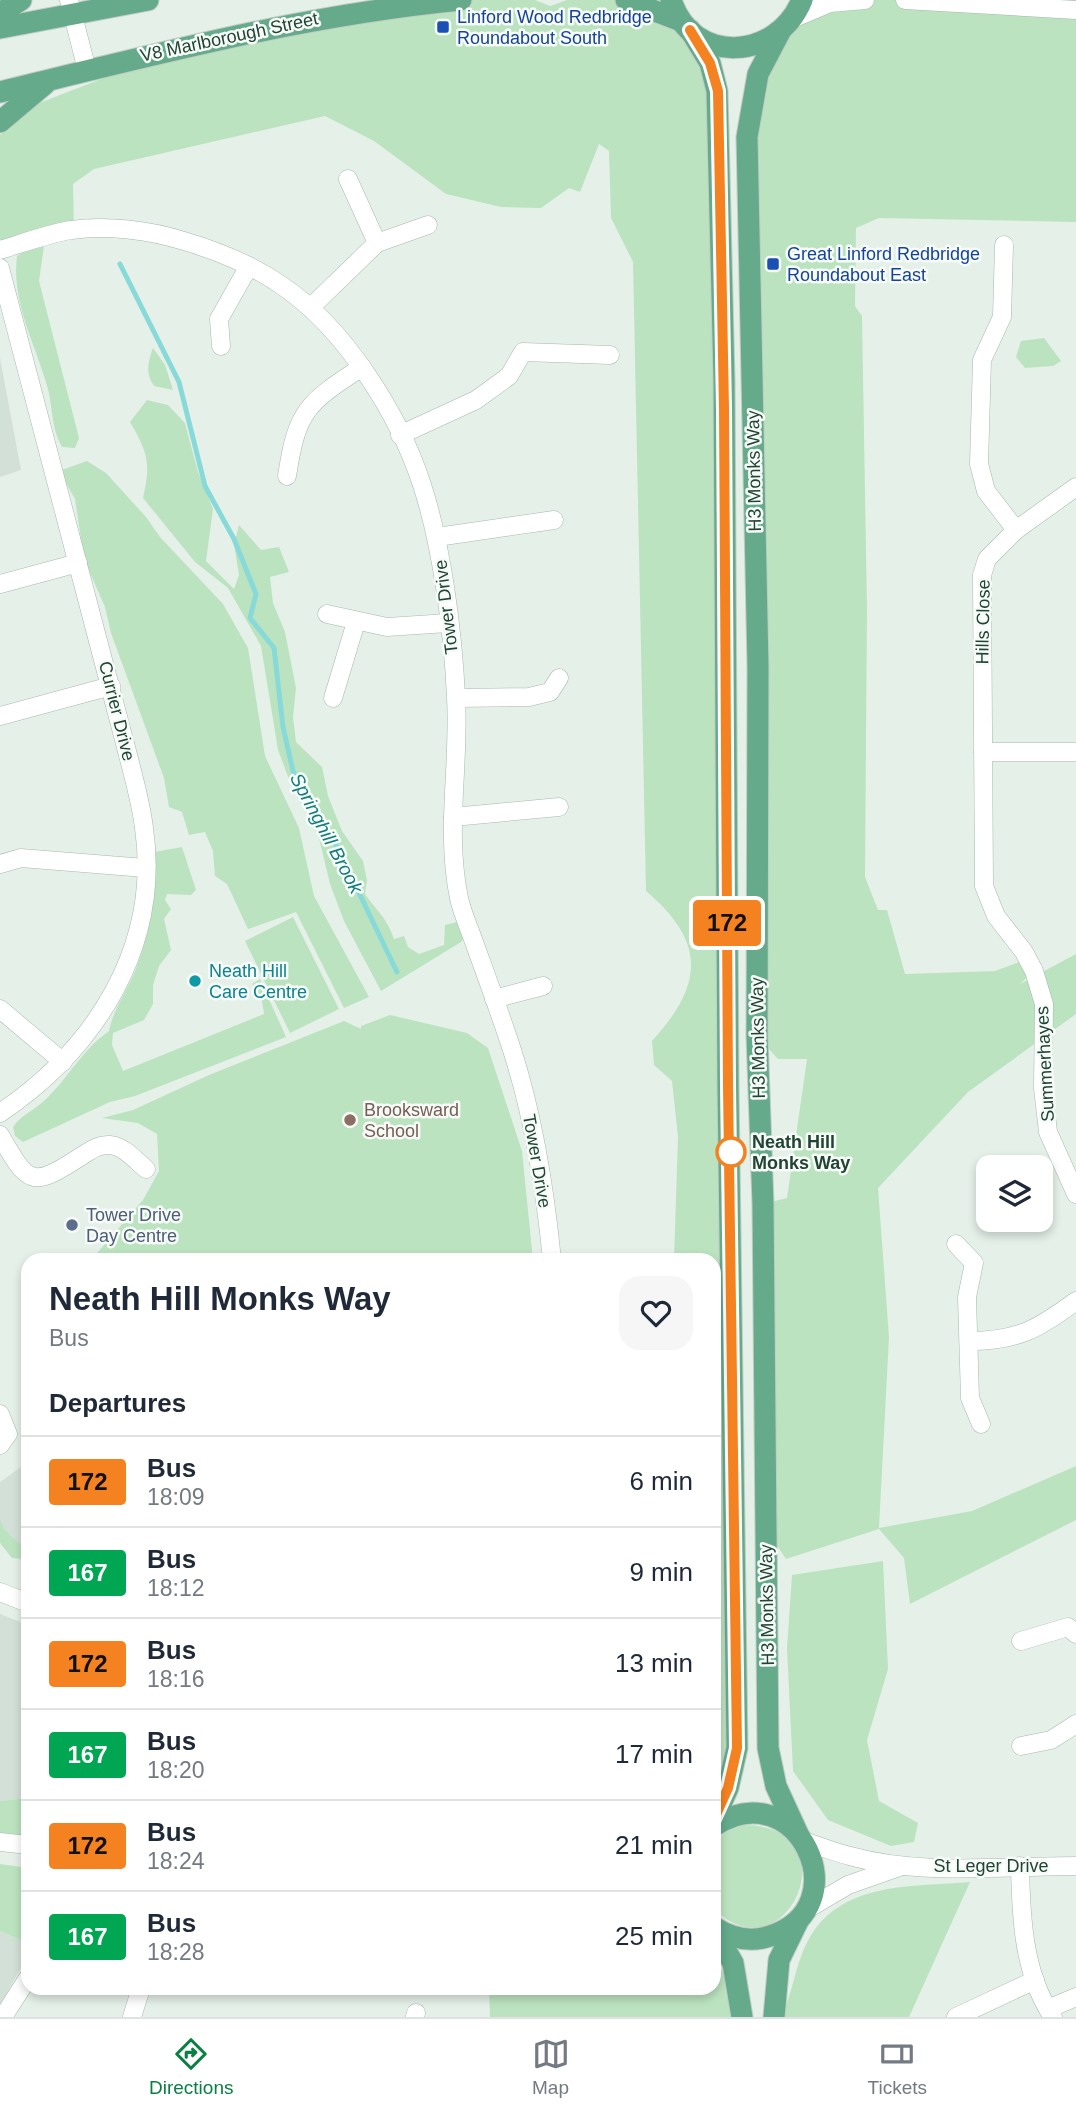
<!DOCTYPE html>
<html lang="en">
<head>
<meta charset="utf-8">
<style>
  body { margin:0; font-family:Helvetica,sans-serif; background:#f6f6f7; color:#1f2937; height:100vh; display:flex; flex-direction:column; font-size:26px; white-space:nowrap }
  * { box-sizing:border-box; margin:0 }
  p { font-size:23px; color:#747a83 }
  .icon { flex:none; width:38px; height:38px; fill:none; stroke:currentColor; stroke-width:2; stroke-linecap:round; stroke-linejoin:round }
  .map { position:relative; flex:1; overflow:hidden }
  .panel { position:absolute; left:21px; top:1253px; width:700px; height:742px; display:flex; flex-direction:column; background:#fff; border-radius:21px; box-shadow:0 4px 10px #0003 }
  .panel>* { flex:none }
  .badge { padding:0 14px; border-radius:5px; font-size:24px; line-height:46px }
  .controls { position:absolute; left:976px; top:1155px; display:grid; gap:14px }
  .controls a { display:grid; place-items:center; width:77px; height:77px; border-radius:14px; background:#fff; box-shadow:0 4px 10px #0003; font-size:35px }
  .map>.badge { position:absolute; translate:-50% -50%; box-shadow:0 0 0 4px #fff }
  h2 { padding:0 28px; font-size:26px; line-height:63px }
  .round { display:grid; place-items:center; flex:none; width:74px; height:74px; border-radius:21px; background:#f6f6f7 }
  .summary { display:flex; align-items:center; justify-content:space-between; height:119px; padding:0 28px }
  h1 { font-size:33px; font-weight:600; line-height:52px }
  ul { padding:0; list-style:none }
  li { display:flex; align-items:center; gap:21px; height:91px; padding:0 28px; border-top:2px solid #e0e1e3 }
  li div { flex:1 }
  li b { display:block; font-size:26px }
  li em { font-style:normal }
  li .badge { min-width:77px; font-weight:700; text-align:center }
  .dock { display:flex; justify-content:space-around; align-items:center; height:98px; border-top:2px solid #e0e1e3; background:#fff; font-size:19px; color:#747a83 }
  .dock a { display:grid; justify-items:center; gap:4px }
  .dock .selected { color:#0b8043 }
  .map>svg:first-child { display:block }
  .built { fill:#d3e0d7 }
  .green { fill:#bce3bf }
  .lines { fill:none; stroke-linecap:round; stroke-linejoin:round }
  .stream { stroke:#87dad8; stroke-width:5 }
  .minor-casing { stroke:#a6b9af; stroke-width:19 }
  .major-casing { stroke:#c1cbc6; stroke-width:23 }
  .minor { stroke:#fff; stroke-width:18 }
  .major { stroke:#64aa8b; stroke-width:21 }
  .line-casing { stroke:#fff; stroke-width:16 }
  .line { stroke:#f58220; stroke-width:10 }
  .transit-dot { fill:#1a4fb4; stroke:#f6fbf8; stroke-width:2.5 }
  .culture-dot { fill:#0f9aa8; stroke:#f6fbf8; stroke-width:2.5 }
  .education-dot { fill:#8d6e63; stroke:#f6fbf8; stroke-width:2.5 }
  .stop-dot { fill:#fff; stroke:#f58220; stroke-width:3.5 }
  .service-dot { fill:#5c6f8a; stroke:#f6fbf8; stroke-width:2.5 }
  .labels { text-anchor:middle; stroke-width:5; stroke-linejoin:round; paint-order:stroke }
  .transit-label { font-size:18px; fill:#164399; stroke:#f6fbf8; text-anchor:start }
  .street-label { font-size:18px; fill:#214434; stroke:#f6fbf8 }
  .culture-label { font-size:18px; fill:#0d838f; stroke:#f6fbf8; text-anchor:start }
  .education-label { font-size:18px; fill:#785e54; stroke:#f6fbf8; text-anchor:start }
  .stop-label { font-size:18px; font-weight:bold; fill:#214434; stroke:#f6fbf8; text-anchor:start }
  .service-label { font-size:18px; fill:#4e5e75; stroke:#f6fbf8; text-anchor:start }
  .water-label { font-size:19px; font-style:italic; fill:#137d7b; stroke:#f6fbf8 }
</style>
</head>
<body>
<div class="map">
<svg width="1076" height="2017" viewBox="0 0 1076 2017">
  <rect width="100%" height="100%" fill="#e5f0e9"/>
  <g class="built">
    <polygon points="0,358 21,470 0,477"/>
    <polygon points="28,1462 28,1554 0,1528 0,1482"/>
    <polygon points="0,1614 28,1625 28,1798 0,1801"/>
    <polygon points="0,1931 28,1943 28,1955 0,2005"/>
  </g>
  <g class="green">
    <path d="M461 0H535L550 6 567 0H626L681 21 710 63 736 1609 725 1754 714 1787V1260H674L678 1137 672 1081 654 1065 652 1041C704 984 706 942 646 891L633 262 611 218 609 151 599 144 580 192 569 188 541 208 501 207 446 194 374 141 325 116 94 169 73 184 74 230 0 250V135L34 105 197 42Z"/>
    <polygon points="865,0 1076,0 1076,222 879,218 856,228 855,306 862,316 867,609 865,877 878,910 887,910 905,974 995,971 1019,962 1034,971 1020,984 1076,954 1076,1014 968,1092 878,1188 889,1337 879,1528 972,1511 1076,1466 1076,1520 910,1604 904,1558 879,1529 786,1559 766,1529 763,1204 787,1198 807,1059 778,1059 757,1036 749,113 792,19"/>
    <path d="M35 245 44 246 39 281 79 438 75 448 62 447C51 428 53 409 48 389 36 345 11 303 17 256Z"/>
    <polygon points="1044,338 1061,361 1053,366 1025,368 1016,357 1021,341"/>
    <path d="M153 348 165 365 173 390 154 386C145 373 148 362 153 348Z"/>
    <path d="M147 400 168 405 185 423 198 472 213 509 206 561 234 589 239 575 234 545 239 525 261 550 279 547 289 572 270 577 273 603 285 632 296 688 293 717 296 742 322 767 328 796 342 831 363 861 367 880 365 894C378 913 386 916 394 939L404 936 408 947 419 954 444 945 445 925 457 922 464 926 466 935 461 942 381 991 344 921 330 884 319 838 292 787 278 750 261 646 228 588 195 562 143 498C151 463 148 453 130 422Z"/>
    <polygon points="87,461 106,473 146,517 160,537 223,604 236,627 248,648 265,756 299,828 314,896 369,997 344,1008 296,912 248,929 227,884 215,876 213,851 205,832 189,835 182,812 169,807 164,778 111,633 105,607 84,559 75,499 59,471"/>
    <path d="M182 847 196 890 191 895 167 894 165 900 171 909 164 919 171 950 159 966 153 985V1004L144 1020 113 1033 112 1045 123 1071 264 1014 262 1001 252 984 260 979 286 1037 135 1096 110 1102 23 1142 15 1136 13 1127C22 1114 34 1111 46 1099 68 1078 84 1048 109 1031 113 1010 127 991 135 971 151 932 155 894 154 852Z"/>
    <polygon points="293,917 339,1009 290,1033 245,941"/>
    <polygon points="390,1015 467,1033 488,1048 522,1151 533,1260 91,1260 143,1200 159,1171 157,1134 138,1123 102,1118 133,1110 209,1075 344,1021 361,1029 361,1026"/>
    <polygon points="0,1520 5,1530 28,1552 28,1565 23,1559 12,1558 0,1543"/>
    <polygon points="883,1561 888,1669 867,1740 879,1801 918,1823 914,1842 891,1846 828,1820 793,1771 787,1648 792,1575"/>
    <polygon points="28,1798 28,1845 0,1842 0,1801"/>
    <path d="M744 1825C855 1826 786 1980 714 1909V1842L727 1831Z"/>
    <polygon points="0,1864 21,1867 28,1876 28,1943 0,1931"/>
    <path d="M970 1882 909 2017H781C794 1991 795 1962 810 1937 843 1881 914 1887 970 1882Z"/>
    <polygon points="714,1952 731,1993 734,2017 490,2017 489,1988 714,1988"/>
  </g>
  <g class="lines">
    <polyline class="stream" points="120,264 179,382 205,486 234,539 256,594 250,618 274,648 283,727 293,771 336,845 397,972"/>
    <defs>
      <g id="minor">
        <polyline points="69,0 87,70"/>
        <polyline points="905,0 1076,10"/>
        <polyline points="792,19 830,3 865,0"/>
        <polyline points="377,243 428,225"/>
        <polyline points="1004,245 1002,317 982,360 979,464 986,491 1016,530 987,559 982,575 984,886 996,916 1024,952 1034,971 1044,1004 1043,1088 1048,1132 1076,1194"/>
        <path d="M0 250C23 243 47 234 71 230 107 225 149 230 184 241 218 251 252 265 281 285 344 327 399 414 422 485 442 546 453 632 456 697 460 764 445 831 459 898 462 913 469 927 474 942 487 978 500 1013 512 1050 534 1118 545 1189 552 1260"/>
        <path d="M0 268 128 755C134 779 141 803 144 828 161 947 95 1049 0 1113"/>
        <polyline points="310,308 377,243 348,179"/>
        <polyline points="221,346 219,319 249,266"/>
        <polyline points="400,435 476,400 509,376 523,352 610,355"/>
        <path d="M287 476C297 410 307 403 362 367"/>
        <polyline points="1016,530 1076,487"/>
        <polyline points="437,537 554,520"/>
        <polyline points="0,584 78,563"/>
        <polyline points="327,614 387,627 448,623"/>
        <polyline points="333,698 356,622"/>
        <polyline points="457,698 529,697 550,692 559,678"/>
        <polyline points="0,716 111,686"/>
        <polyline points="983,752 1076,752"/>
        <polyline points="453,817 559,807"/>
        <polyline points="0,864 21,858 145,868"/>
        <polyline points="494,999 543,986"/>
        <polyline points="0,1009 63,1062"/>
        <path d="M0 1135C28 1184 31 1189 80 1157 90 1151 98 1144 110 1145 124 1146 135 1160 146 1169"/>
        <polyline points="956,1244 974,1263 967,1297 970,1398 981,1424"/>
        <path d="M969 1341C1018 1341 1038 1329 1076 1301"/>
        <polyline points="0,1414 8,1434 0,1445"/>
        <polyline points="0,1592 28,1603"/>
        <polyline points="1021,1641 1068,1627 1076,1634"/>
        <polyline points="1021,1746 1051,1740 1076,1724"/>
        <path d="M804 1841C819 1846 834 1852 850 1856 922 1876 1002 1866 1076 1866"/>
        <polyline points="0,1842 28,1845"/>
        <path d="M1020 1866C1021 1916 1023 1974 1053 2017"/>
        <polyline points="804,1911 848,1885 902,1866"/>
        <polyline points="1048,2009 1076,1997"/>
        <polyline points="3,2017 28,1978"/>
        <polyline points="132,2017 141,1988"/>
        <polyline points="415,2017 416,2013"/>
        <polyline points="956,2017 1035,1980"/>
      </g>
      <g id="major">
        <polyline points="626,0 681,21"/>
        <path d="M671 0C692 66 777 61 802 0"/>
        <polyline points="0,13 21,0"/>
        <polyline points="0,28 148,0"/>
        <polyline points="690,30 710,63 717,91 724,380 728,1086 737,1748 728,1788 714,1819"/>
        <polyline points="780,32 758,74 747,137 758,667 757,1036 763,1204 768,1748 776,1786 798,1834"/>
        <path d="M0 92C153 55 304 15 461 0"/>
        <polyline points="0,122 45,84"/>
        <path d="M714 1826C797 1771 861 1907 770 1936 750 1943 731 1938 714 1927"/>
        <polyline points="714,1930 733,1963 742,2017"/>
        <polyline points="774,2017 779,1960 798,1921"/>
      </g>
    </defs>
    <use href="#minor" class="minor-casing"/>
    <use href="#major" class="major-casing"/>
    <use href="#minor" class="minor"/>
    <use href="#major" class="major"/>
  </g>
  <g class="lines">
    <defs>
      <polyline id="line" points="690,30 710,63 718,91 724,408 728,1086 737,1748 728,1788 714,1819"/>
    </defs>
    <use href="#line" class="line-casing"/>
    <use href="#line" class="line"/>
  </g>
  <g class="transit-dot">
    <rect x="436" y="20" width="14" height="14" rx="3.5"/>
    <rect x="766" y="257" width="14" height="14" rx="3.5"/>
  </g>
  <circle class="culture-dot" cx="195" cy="981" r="7"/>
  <circle class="education-dot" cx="350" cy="1120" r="7"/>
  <circle class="stop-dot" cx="731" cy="1152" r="14"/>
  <circle class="service-dot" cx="72" cy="1225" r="7"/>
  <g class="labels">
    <g class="transit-label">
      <text x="457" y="23">Linford Wood Redbridge<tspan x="457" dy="21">Roundabout South</tspan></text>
      <text x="787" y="260">Great Linford Redbridge<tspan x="787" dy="21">Roundabout East</tspan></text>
    </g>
    <g class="street-label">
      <text transform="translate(229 37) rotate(-12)" y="6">V8 Marlborough Street</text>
      <text transform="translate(754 471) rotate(-91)" y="6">H3 Monks Way</text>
      <text transform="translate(446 607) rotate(-97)" y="6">Tower Drive</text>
      <text transform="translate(983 622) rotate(-89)" y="6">Hills Close</text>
      <text transform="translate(117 711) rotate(76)" y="6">Currier Drive</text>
      <text transform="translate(758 1038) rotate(-91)" y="6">H3 Monks Way</text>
      <text transform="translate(1045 1064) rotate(-93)" y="6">Summerhayes</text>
      <text transform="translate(537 1161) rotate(80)" y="6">Tower Drive</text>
      <text transform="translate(767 1605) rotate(-91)" y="6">H3 Monks Way</text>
      <text x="991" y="1872">St Leger Drive</text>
    </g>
    <g class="culture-label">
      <text x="209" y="977">Neath Hill<tspan x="209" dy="21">Care Centre</tspan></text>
    </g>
    <g class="education-label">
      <text x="364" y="1116">Brooksward<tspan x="364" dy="21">School</tspan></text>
    </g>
    <g class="stop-label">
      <text x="752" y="1148">Neath Hill<tspan x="752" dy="21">Monks Way</tspan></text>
    </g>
    <g class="service-label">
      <text x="86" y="1221">Tower Drive<tspan x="86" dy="21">Day Centre</tspan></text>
    </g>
    <g class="water-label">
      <text transform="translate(327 833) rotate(62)" y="7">Springhill Brook</text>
    </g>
  </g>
</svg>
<div class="controls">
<a><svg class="icon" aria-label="layers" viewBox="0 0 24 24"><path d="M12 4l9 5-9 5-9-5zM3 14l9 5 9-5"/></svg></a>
</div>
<b class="badge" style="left:727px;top:923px;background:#f58220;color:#111">172</b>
<section class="panel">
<div class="summary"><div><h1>Neath Hill Monks Way</h1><p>Bus</p></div><a class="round"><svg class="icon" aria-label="heart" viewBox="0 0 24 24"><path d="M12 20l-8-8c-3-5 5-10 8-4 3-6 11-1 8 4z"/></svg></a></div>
<h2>Departures</h2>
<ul>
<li><span class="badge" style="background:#f58220;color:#111">172</span><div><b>Bus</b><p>18:09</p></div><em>6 min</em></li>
<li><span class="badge" style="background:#00a651;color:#fff">167</span><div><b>Bus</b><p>18:12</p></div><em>9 min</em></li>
<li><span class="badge" style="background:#f58220;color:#111">172</span><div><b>Bus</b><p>18:16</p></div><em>13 min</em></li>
<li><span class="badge" style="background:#00a651;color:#fff">167</span><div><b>Bus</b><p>18:20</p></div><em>17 min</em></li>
<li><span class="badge" style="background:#f58220;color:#111">172</span><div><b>Bus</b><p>18:24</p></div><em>21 min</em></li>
<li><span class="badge" style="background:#00a651;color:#fff">167</span><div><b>Bus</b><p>18:28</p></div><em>25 min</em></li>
</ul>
</section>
</div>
<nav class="dock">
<a class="selected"><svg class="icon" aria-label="directions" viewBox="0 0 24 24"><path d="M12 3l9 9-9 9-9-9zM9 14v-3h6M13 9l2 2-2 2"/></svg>Directions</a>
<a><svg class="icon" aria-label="map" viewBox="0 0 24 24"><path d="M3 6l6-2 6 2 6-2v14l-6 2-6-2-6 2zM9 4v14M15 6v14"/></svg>Map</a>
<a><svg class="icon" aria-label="tickets" viewBox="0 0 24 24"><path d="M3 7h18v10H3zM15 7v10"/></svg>Tickets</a>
</nav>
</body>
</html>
